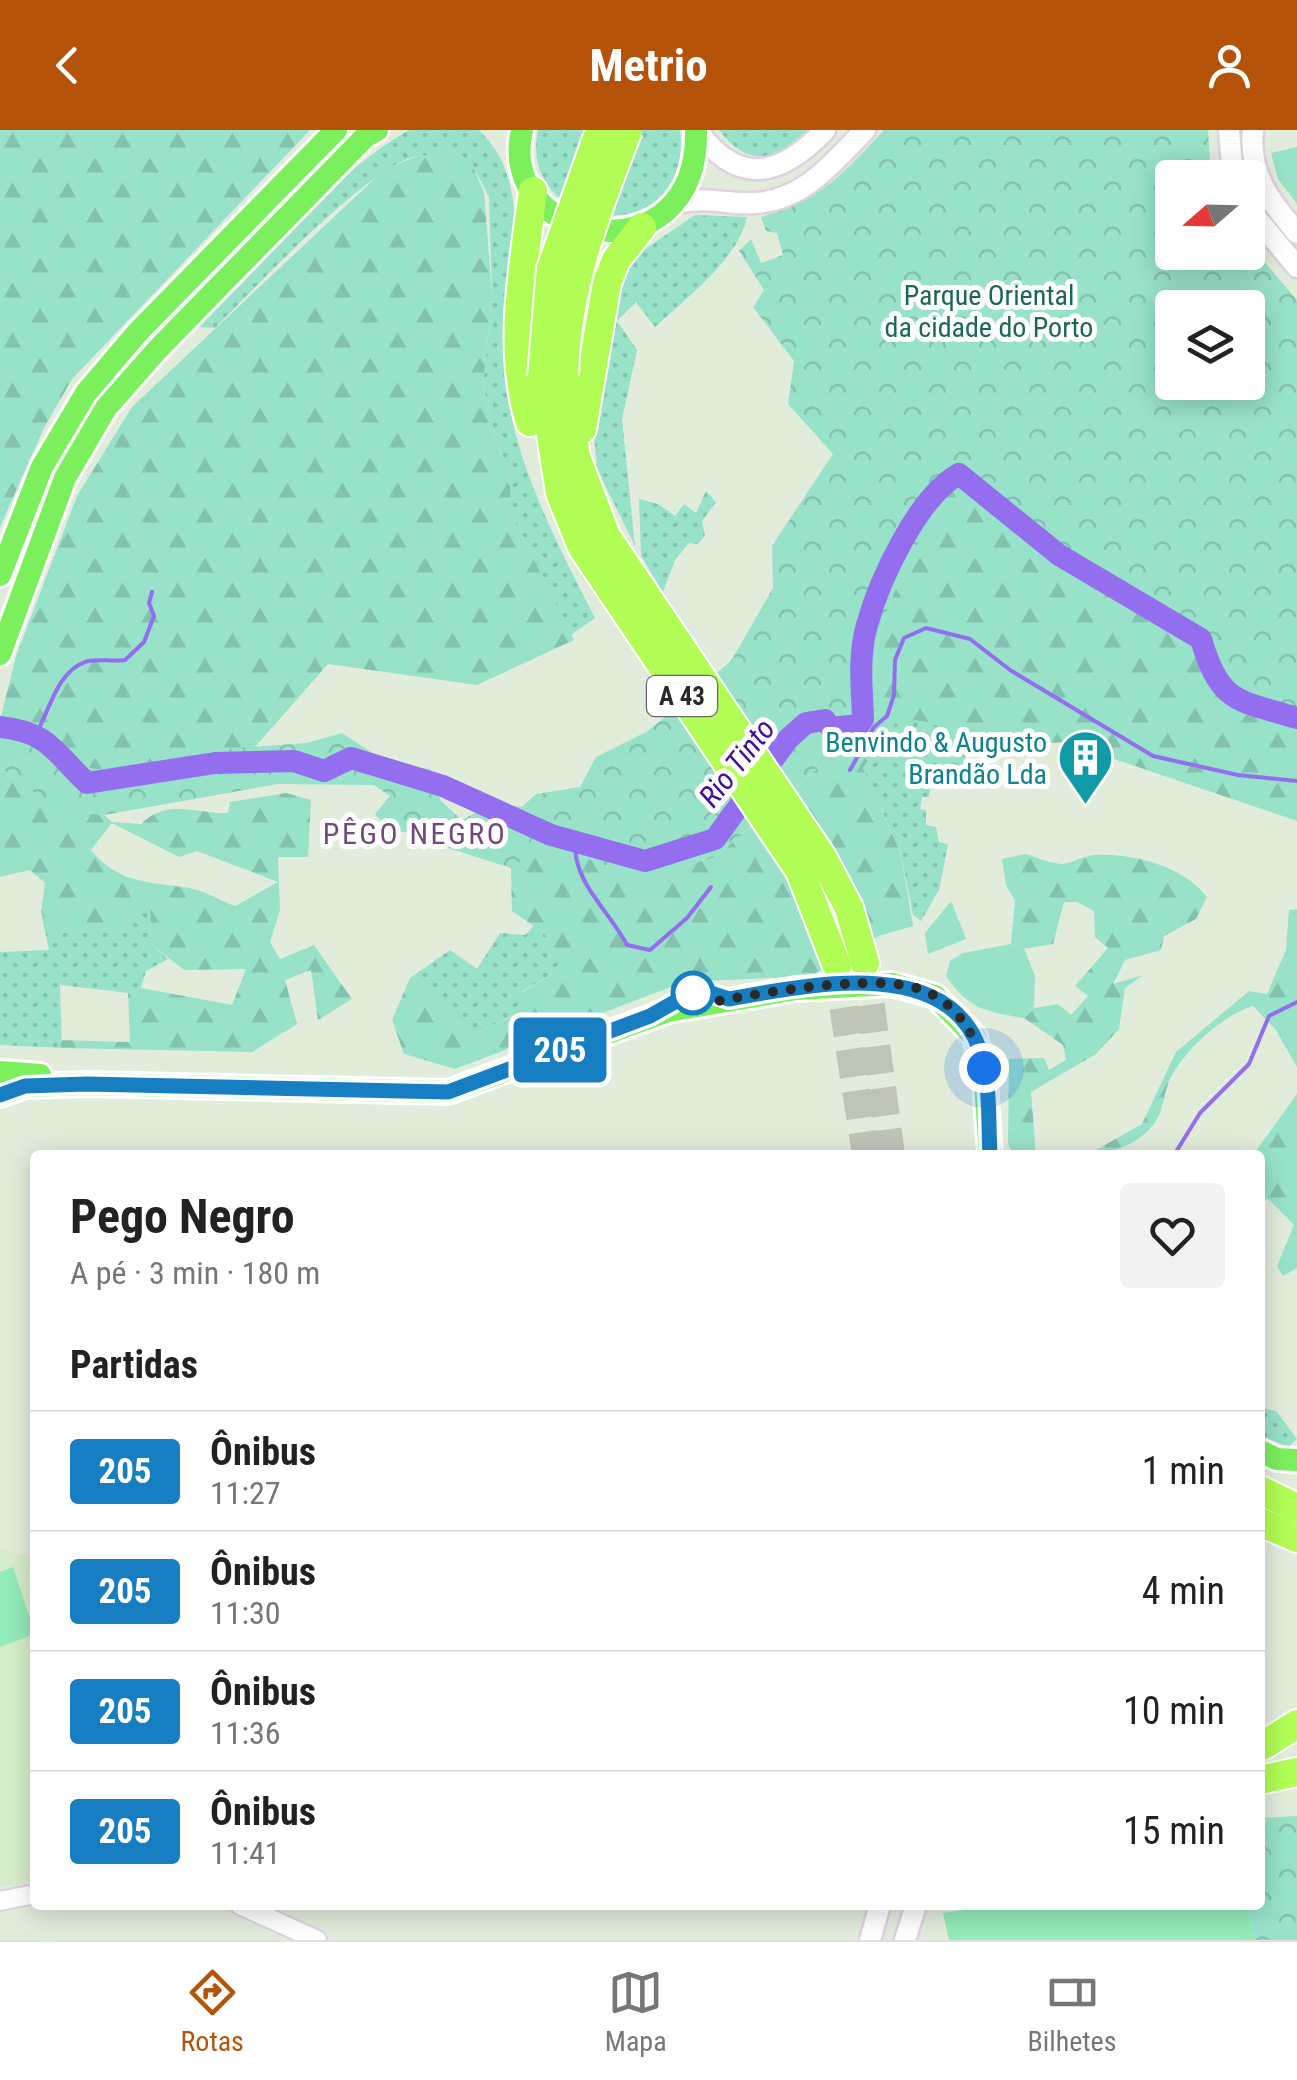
<!DOCTYPE html>
<html lang="pt">
<head>
<meta charset="utf-8">
<style>
  body { margin:0; font-family:"Roboto Condensed",sans-serif; background:#f2f2f2; color:#222; height:100vh; display:flex; flex-direction:column; font-size:38px; white-space:nowrap }
  * { box-sizing:border-box; margin:0 }
  p { font-size:32px; color:#767676 }
  .icon { flex:none; width:55px; height:55px; fill:none; stroke:currentColor; stroke-width:2; stroke-linecap:round; stroke-linejoin:round }
  .map { position:relative; flex:1; overflow:hidden }
  .details { position:absolute; left:30px; top:1020px; width:1235px; height:760px; display:flex; flex-direction:column; background:#fff; border-radius:10px; box-shadow:0 5px 25px #0003 }
  .details>* { flex:none }
  .badge { padding:0 20px; border-radius:8px; font-size:35px; line-height:65px }
  .needle { width:65px; rotate:250deg }
  .buttons { position:absolute; left:1155px; top:30px; display:grid; gap:20px }
  .buttons a { display:grid; place-items:center; width:110px; height:110px; border-radius:10px; background:#fff; box-shadow:0 5px 25px #0003; font-size:50px }
  .you { position:absolute; width:50px; height:50px; margin:-25px; border:8px solid #fff; border-radius:50%; background:#1a73e8; box-shadow:0 0 0 15px #1a73e833 }
  .map>.badge { position:absolute; translate:-50% -50%; box-shadow:0 0 0 5px #fff }
  h2 { padding:0 40px; font-size:38px; line-height:90px }
  .round { display:grid; place-items:center; flex:none; width:105px; height:105px; border-radius:10px; background:#f2f2f2 }
  .summary { display:flex; align-items:center; justify-content:space-between; height:170px; padding:0 40px }
  h1 { font-size:48px; font-weight:700; line-height:75px }
  ul { padding:0; list-style:none }
  li { display:flex; align-items:center; gap:30px; height:120px; padding:0 40px; border-top:2px solid #e0e0e0 }
  li div { flex:1 }
  li b { display:block; font-size:38px }
  li em { font-style:normal }
  li .badge { min-width:110px; font-weight:700; text-align:center }
  header { display:flex; justify-content:space-between; align-items:center; height:130px; padding:0 40px; background:#b45309; color:#fff; font-size:45px; font-weight:700 }
  .dock { display:flex; justify-content:space-around; align-items:center; height:140px; border-top:2px solid #e0e0e0; background:#fff; font-size:28px; color:#767676 }
  .dock a { display:grid; justify-items:center; gap:5px }
  .dock .active { color:#b45309 }
  .map>svg:first-child { display:block }
  .education { fill:#d5edca }
  .grass { fill:url(#grass-dots) }
  .forest { fill:url(#forest-firs); fill-rule:evenodd }
  .park { fill:url(#park-crowns); fill-rule:evenodd }
  .garden { fill:#98e2ca }
  .pitch { fill:#93eaba }
  .lines { fill:none; stroke-linecap:round; stroke-linejoin:round }
  .stream { stroke:#936eee; stroke-width:4 }
  .river { stroke:#936eee; stroke-width:22 }
  .motorway-tunnel { stroke:#bdc5b7; stroke-width:28; stroke-dasharray:28 14; stroke-linecap:butt }
  .tertiary-casing { stroke:#dfd0e2; stroke-width:22 }
  .secondary-casing { stroke:#dfd0e2; stroke-width:25 }
  .primary-casing { stroke:#fff; stroke-width:28 }
  .motorway-casing { stroke:#fff; stroke-width:32 }
  .tertiary { stroke:#fff; stroke-width:18 }
  .secondary { stroke:#fff; stroke-width:20 }
  .primary { stroke:#7bf05c; stroke-width:22 }
  .motorway { stroke:#b1fd55; stroke-width:28 }
  .motorway-bridge-casing { stroke:#fff; stroke-width:32; stroke-linecap:butt }
  .motorway-bridge { stroke:#b1fd55; stroke-width:28 }
  .line-casing { stroke:#fff; stroke-width:22 }
  .line { stroke:#187ec2; stroke-width:15 }
  .walk { stroke:#292929; stroke-width:10; stroke-dasharray:0 18 }
  .stop-dot { fill:#fff; stroke:#187ec2; stroke-width:5 }
  .labels { text-anchor:middle; stroke-width:10; stroke-linejoin:round; paint-order:stroke }
  .shield { fill:#fff; stroke:#696969; stroke-width:2.5 }
  .shield-label { font-size:25px; font-weight:bold; fill:#292929 }
  .park-label { font-size:28px; fill:#1a6658; stroke:#fff }
  .culture-label { font-size:28px; fill:#0d838f; stroke:#fff; text-anchor:end }
  .water-label { font-size:30px; font-style:italic; fill:#410e99; stroke:#fff }
  .neighbourhood-label { font-size:30px; letter-spacing:2.5px; fill:#724a7a; stroke:#fff }
</style>
</head>
<body>
<header><svg class="icon" aria-label="back" viewBox="0 0 24 24"><path d="M15 5l-7 7 7 7"/></svg>Metrio<svg class="icon" aria-label="person" viewBox="0 0 24 24"><circle cx="12" cy="8" r="4"/><path d="M4 21q1-7 8-7t8 7"/></svg></header>
<div class="map">
<svg width="1297" height="1810" viewBox="0 0 1297 1810">
  <defs>
    <pattern id="grass-dots" width="8" height="8" patternUnits="userSpaceOnUse" patternTransform="scale(2.5)"><rect width="8" height="8" fill="#98e2ca"/><path d="M2 2h.1M6 6h.1" fill="none" stroke="#83c2ae" stroke-width="1.8" stroke-linecap="round"/></pattern>
    <pattern id="forest-firs" width="22" height="20" patternUnits="userSpaceOnUse" patternTransform="scale(2.5)"><rect width="22" height="20" fill="#98e2ca"/><path d="M5 1l3.5 6h-7zM16 11l3.5 6h-7z" fill="#83c2ae"/></pattern>
    <pattern id="park-crowns" width="20" height="18" patternUnits="userSpaceOnUse" patternTransform="scale(2.5)"><rect width="20" height="18" fill="#98e2ca"/><path d="M2 6a3 3 0 1 1 6 0M12 15a3 3 0 1 1 6 0" fill="none" stroke="#83c2ae"/></pattern>
  </defs>
  <rect width="100%" height="100%" fill="#e2ecdb"/>
  <polygon class="education" points="0,1419 35,1428 35,1749 0,1757"/>
  <g class="grass">
    <path d="M409 0H479C548 67 493 177 506 260 519 341 558 416 595 488L571 505 510 382V340L498 318 483 255 492 164 489 67 472 34C456 31 434 24 418 26 372 32 252 161 215 198L198 197C264 130 328 47 409 0Z"/>
    <path d="M538 0H680C694 123 516 105 538 0Z"/>
    <path d="M719 0H808C776 32 748 38 719 0Z"/>
    <path d="M695 85 747 87C738 130 686 168 655 197L636 172 617 191 637 220 622 289 635 416 597 339 594 305 620 158 628 131Z"/>
    <polygon points="706,361 716,372 702,391 705,405 698,414 689,413 675,430 663,462 641,426 639,369 658,374 675,386 684,374 696,383"/>
    <polygon points="917,587 962,605 966,629 960,652 954,651 955,643 932,644 929,667 922,667 920,679 926,680 926,695 936,697 939,712 948,714 939,760 921,791 913,785 901,724 863,638 895,593"/>
    <polygon points="152,769 150,813 168,829 146,841 141,858 128,863 60,855 62,918 0,915 0,822 49,820 41,782 57,802"/>
    <polygon points="534,796 544,803 564,837 521,862 524,881 473,904 410,848 450,820 477,839 500,803 525,805"/>
    <polygon points="1260,1278 1276,1281 1297,1309 1288,1317 1260,1305"/>
  </g>
  <g class="forest">
    <polygon points="0,0 310,0 72,249 44,298 0,397"/>
    <polygon points="1297,17 1297,74 1278,49 1271,23"/>
    <polygon points="453,22 472,34 484,62 492,164 483,255 498,318 510,340 510,382 574,510 477,555 328,534 255,617 222,619 130,641 80,638 48,594 0,590 16,526 77,366 132,277 385,39 418,26"/>
    <path d="M950 358 968 363 1074 447 1195 513 1247 581 1297 594V691L1064 612C1031 615 994 614 962 605 933 597 927 585 895 593L863 638 901 724 913 796 879 806 811 846 684 852 455 939 404 924 392 890 410 848 473 904 523 882 521 863 563 837 544 803 512 781 511 738 541 716 591 729 633 750 716 727 872 590C869 494 902 438 950 358Z"/>
    <path d="M0 637 60 680 104 685 112 692 141 694C168 667 196 684 228 683L230 672 286 663 311 670 308 727H278L280 780 270 812 280 829 314 815 352 869 318 890 311 840 285 850 297 894 252 922 62 918 59 910 130 912 128 863 141 858 232 875 246 839 184 840 150 813 151 770C122 802 100 806 57 802L41 782 45 753 30 740 0 747ZM112 693 179 727 197 721 278 752 235 776C221 771 205 761 190 758 151 752 118 754 91 720Z"/>
    <path d="M1025 724C1036 727 1051 734 1063 734 1073 733 1083 726 1093 725 1132 723 1182 735 1207 767L1196 789 1164 806 1161 820 1125 830 1113 854 1143 845 1125 858 1119 899 1096 924 1031 962 1036 1025H1013L1008 1012 1009 929 1044 928 1049 940 1066 930 1063 915 1024 888 1034 878 1058 874 1071 885 1088 866 1075 856 1108 818 1095 807 1094 781 1077 772H1064L1053 814 1022 819 1011 814 1015 771 1006 755 1002 729Z"/>
    <path d="M1297 779V937L1276 900 1253 876C1223 885 1185 920 1171 947 1165 959 1164 973 1159 985 1149 1010 1112 1025 1087 1025L1142 994 1176 922 1249 861 1267 864 1286 820 1289 780Z"/>
    <polygon points="1297,964 1297,1138 1283,1146 1277,1136 1294,1095 1268,1069 1260,1072 1260,1025 1255,1022"/>
  </g>
  <g class="park">
    <path d="M884 0H1208L1211 47 1172 48V122H1248V113L1297 170V594L1247 581 1227 569 1211 554 1195 513 1074 447 968 364 951 359C902 438 869 493 872 590L716 727 633 750 591 729 541 717 511 738 445 717 414 714 406 702 389 701 375 684 390 666 374 655 278 654 104 685 60 681 0 637V590L48 594 81 638 130 641 222 619 307 613 342 603 388 633 430 639 441 671 462 690 493 673 522 677 536 664 580 657 596 627 648 601 731 531 773 458 772 416 833 324 788 274 794 231 753 177 764 160 739 121 751 109 761 133 783 125 777 103 766 101 761 87C821 70 843 44 884 0ZM1172 178H1248V252H1172Z"/>
    <polygon points="1297,1686 1297,1810 1255,1810 1249,1775 1260,1775 1260,1688"/>
  </g>
  <g class="garden">
    <polygon points="951,771 966,809 928,824 925,803"/>
    <path d="M1011 814 1024 818 1035 846 1034 878 1024 888C987 882 968 879 946 846L950 831 963 823Z"/>
  </g>
  <g class="pitch">
    <polygon points="13,1437 35,1504 0,1517 0,1442"/>
    <polygon points="965,1775 1249,1775 1255,1810 949,1810 943,1783 965,1780"/>
  </g>
  <g class="lines">
    <g class="stream">
      <path d="M36 604C50 580 56 543 85 532 95 528 113 532 125 530L144 512 154 486 149 473 152 462"/>
      <polyline points="850,640 874,597 887,586 894,565 895,530 904,508 926,498 970,509 1010,540 1153,626 1238,645 1297,651"/>
      <path d="M575 712C573 753 609 780 627 815L650 820 687 788 711 757"/>
      <polyline points="1174,1025 1200,983 1249,934 1269,886 1297,872"/>
    </g>
    <path class="river" d="M0 597C49 602 54 622 87 653L215 633 294 631 324 641 351 628 443 656 551 705 645 731 715 709 788 609 806 593 825 590 831 598 859 595 863 589C862 559 858 525 867 495 879 451 918 366 959 344L1059 425 1201 509C1220 575 1239 570 1297 588"/>
    <g class="motorway-tunnel">
      <polyline points="865,833 891,1025"/>
      <polyline points="837,836 866,1025"/>
    </g>
    <defs>
      <g id="tertiary">
        <polyline points="0,1771 35,1764"/>
        <polyline points="240,1775 317,1810"/>
      </g>
      <g id="secondary">
        <path d="M697 0C739 58 781 46 825 0"/>
        <polyline points="1229,0 1233,48"/>
        <path d="M1253 0C1248 44 1270 71 1297 103"/>
        <path d="M676 73C711 66 725 75 755 73 804 70 833 33 865 0"/>
        <polyline points="1248,78 1297,137"/>
        <polyline points="870,1810 880,1775"/>
        <polyline points="905,1810 916,1775"/>
      </g>
      <g id="primary">
        <path d="M522 0C495 117 700 151 696 0"/>
        <polyline points="0,445 42,337 86,263 138,202 336,0"/>
        <polyline points="0,524 65,348 106,278 157,220 365,7 377,0"/>
        <polyline points="0,942 40,945"/>
        <polyline points="0,965 25,956 87,954 448,962 668,881 796,859 892,854 935,866 975,907 984,939 990,1025"/>
        <polyline points="1260,1321 1277,1329 1297,1330"/>
      </g>
      <g id="motorway">
        <polyline points="564,246 576,327 606,406 822,727 849,778 865,833"/>
        <polyline points="542,247 560,363 582,417 800,741 837,836"/>
        <path d="M530 292C507 218 524 136 533 61"/>
        <polyline points="582,299 607,153 616,130 642,97"/>
        <polyline points="1260,1360 1297,1378"/>
        <polyline points="1260,1392 1297,1408"/>
        <polyline points="1264,1615 1297,1594"/>
        <polyline points="1260,1650 1297,1642"/>
      </g>
    </defs>
    <use href="#tertiary" class="tertiary-casing"/>
    <use href="#secondary" class="secondary-casing"/>
    <use href="#primary" class="primary-casing"/>
    <use href="#motorway" class="motorway-casing"/>
    <use href="#tertiary" class="tertiary"/>
    <use href="#secondary" class="secondary"/>
    <use href="#primary" class="primary"/>
    <use href="#motorway" class="motorway"/>
    <defs>
      <g id="motorway-bridge">
        <path d="M564 246C566 157 596 82 628 0"/>
        <polyline points="542,247 551,139 600,0"/>
      </g>
    </defs>
    <use href="#motorway-bridge" class="motorway-bridge-casing"/>
    <use href="#motorway-bridge" class="motorway-bridge"/>
  </g>
  <g class="lines">
    <defs>
      <path id="line" d="M0 965 25 956 87 954 448 962 650 886 687 865 707 862 729 869C804 856 945 824 979 918 991 951 988 990 990 1025"/>
    </defs>
    <use href="#line" class="line-casing"/>
    <use href="#line" class="line"/>
    <path class="walk" d="M693 863 684 878C738 866 862 844 913 857 952 867 975 901 984 938"/>
  </g>
  <defs>
    <symbol id="building-pin" viewBox="-11 -11 22 30"><path d="M0 17L-7.5 6A9.5 9.5 0 1 1 7.5 6Z" fill="#0f9aa8" stroke="#fff"/><path d="M-4-6H4V6H1V3H-1V6H-4ZM-2.5-4.3h1.7v1.8h-1.7ZM.8-4.3h1.7v1.8H.8ZM-2.5-1h1.7V.8h-1.7ZM.8-1h1.7V.8H.8Z" fill="#fff"/></symbol>
  </defs>
  <g fill-rule="evenodd">
    <use href="#building-pin" x="1054" y="596" width="63" height="86"/>
  </g>
  <circle class="stop-dot" cx="693" cy="863" r="20"/>
  <g class="labels">
    <rect class="shield" x="647" y="546" width="70" height="40" rx="8"/>
    <g class="shield-label">
      <text x="682" y="575">A 43</text>
    </g>
    <g class="park-label">
      <text x="989" y="175">Parque Oriental<tspan x="989" dy="32">da cidade do Porto</tspan></text>
    </g>
    <g class="culture-label">
      <text x="1047" y="622">Benvindo &amp; Augusto<tspan x="1047" dy="32">Brandão Lda</tspan></text>
    </g>
    <g class="water-label">
      <text transform="translate(737 633) rotate(-52)" y="10">Rio Tinto</text>
    </g>
    <g class="neighbourhood-label">
      <text x="415" y="714">PÊGO NEGRO</text>
    </g>
  </g>
</svg>
<div class="buttons">
<a><svg class="needle" viewBox="-14 -14 28 28"><path d="M0-13l5 13h-10z" fill="#e53935"/><path d="M0 13l5-13h-10z" fill="#767676"/></svg></a>
<a><svg class="icon" aria-label="layers" viewBox="0 0 24 24"><path d="M12 4l9 5-9 5-9-5zM3 14l9 5 9-5"/></svg></a>
</div>
<div class="you" style="left:984px;top:938px"></div>
<b class="badge" style="left:560px;top:920px;background:#187ec2;color:#fff">205</b>
<section class="details">
<div class="summary"><div><h1>Pego Negro</h1><p>A pé · 3 min · 180 m</p></div><a class="round"><svg class="icon" aria-label="heart" viewBox="0 0 24 24"><path d="M12 20l-8-8c-3-5 5-10 8-4 3-6 11-1 8 4z"/></svg></a></div>
<h2>Partidas</h2>
<ul>
<li><span class="badge" style="background:#187ec2;color:#fff">205</span><div><b>Ônibus</b><p>11:27</p></div><em>1 min</em></li>
<li><span class="badge" style="background:#187ec2;color:#fff">205</span><div><b>Ônibus</b><p>11:30</p></div><em>4 min</em></li>
<li><span class="badge" style="background:#187ec2;color:#fff">205</span><div><b>Ônibus</b><p>11:36</p></div><em>10 min</em></li>
<li><span class="badge" style="background:#187ec2;color:#fff">205</span><div><b>Ônibus</b><p>11:41</p></div><em>15 min</em></li>
</ul>
</section>
</div>
<nav class="dock">
<a class="active"><svg class="icon" aria-label="directions" viewBox="0 0 24 24"><path d="M12 3l9 9-9 9-9-9zM9 14v-3h6M13 9l2 2-2 2"/></svg>Rotas</a>
<a><svg class="icon" aria-label="map" viewBox="0 0 24 24"><path d="M3 6l6-2 6 2 6-2v14l-6 2-6-2-6 2zM9 4v14M15 6v14"/></svg>Mapa</a>
<a><svg class="icon" aria-label="tickets" viewBox="0 0 24 24"><path d="M3 7h18v10H3zM15 7v10"/></svg>Bilhetes</a>
</nav>
</body>
</html>
